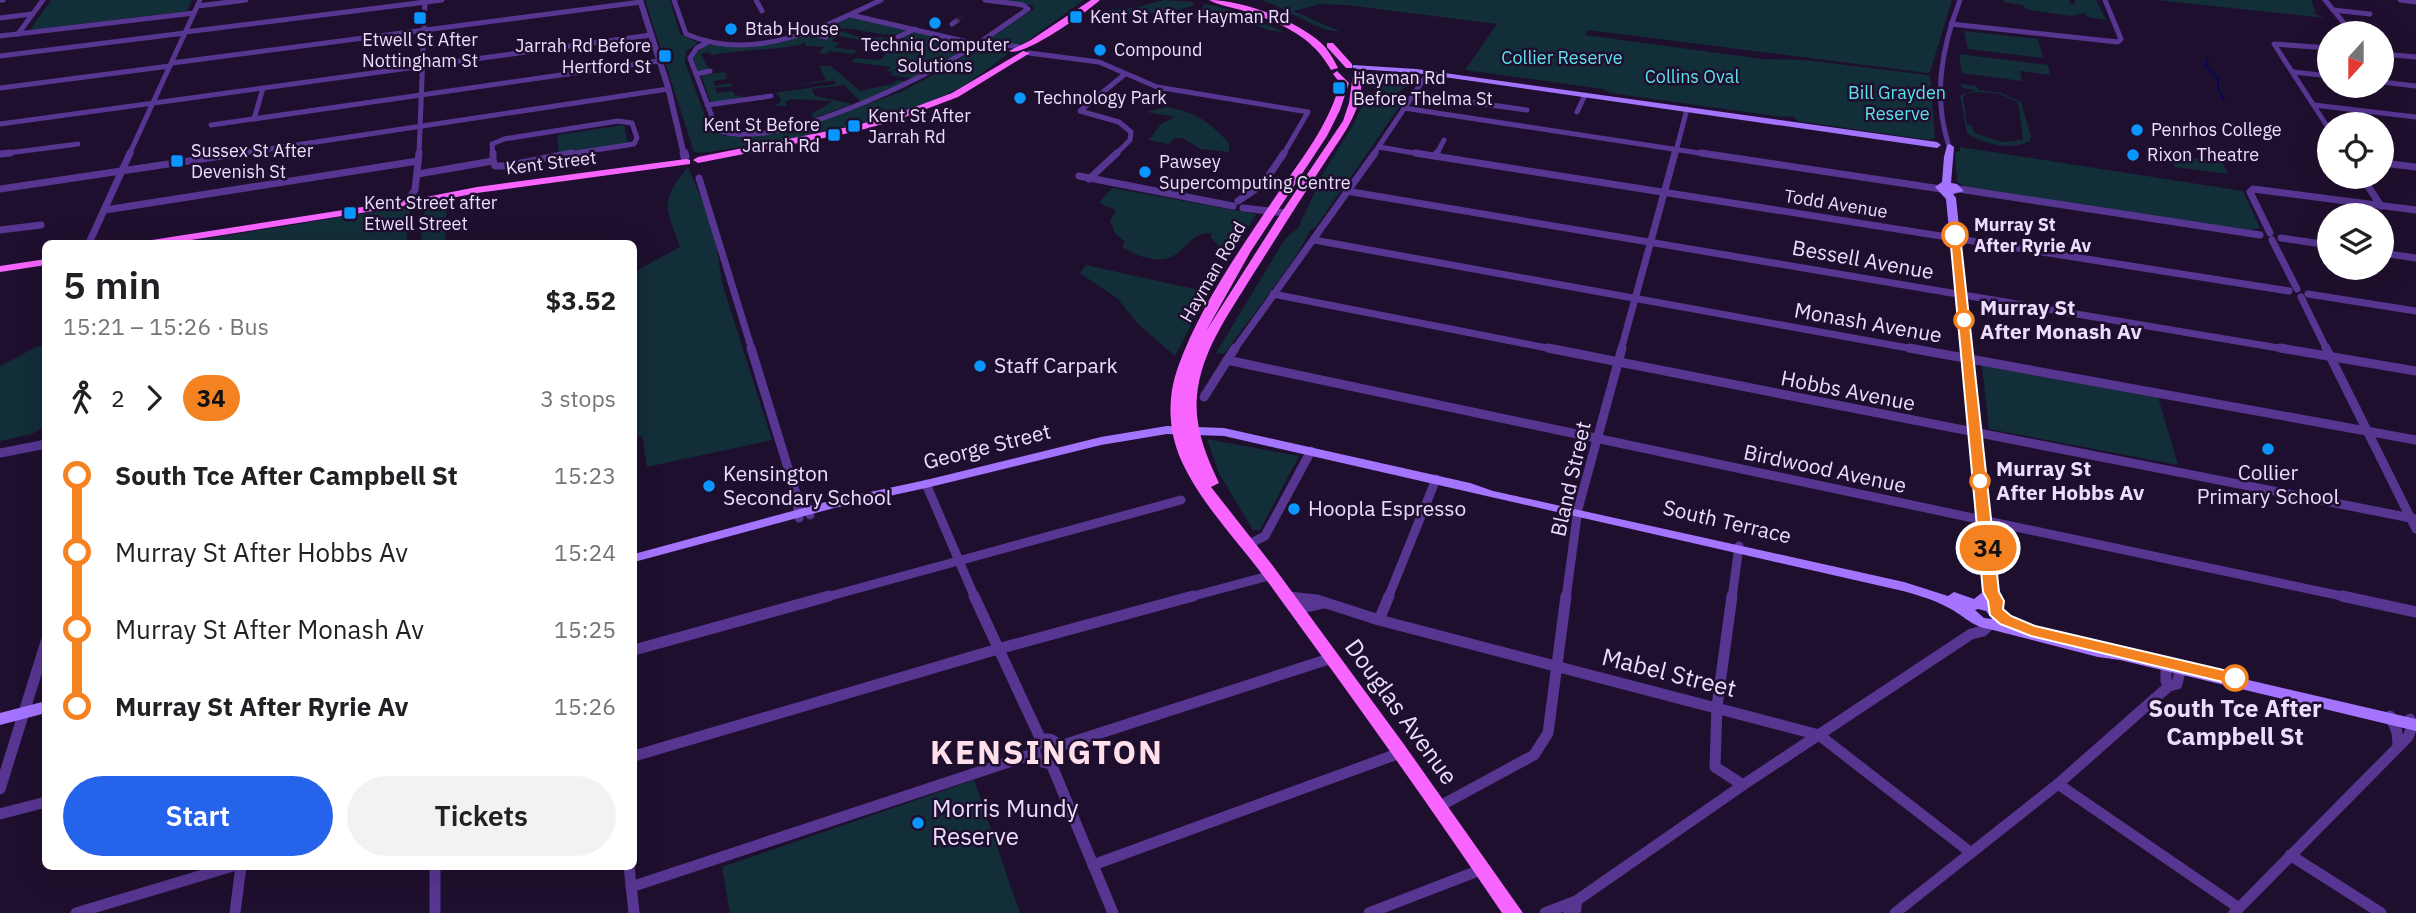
<!DOCTYPE html>
<html lang="en">
<head>
<meta charset="utf-8">
<style>
  body { margin:0; font-family:"IBM Plex Sans",sans-serif; background:#f2f2f2; color:#202124; height:100vh; display:flex; flex-direction:column; font-size:26px; white-space:nowrap }
  * { box-sizing:border-box; margin:0 }
  p { font-size:23px; color:#757577 }
  .icon { flex:none; width:38px; height:38px; fill:none; stroke:currentColor; stroke-width:2; stroke-linecap:round; stroke-linejoin:round }
  .map { position:relative; flex:1; overflow:hidden }
  .panel { position:absolute; left:42px; top:240px; width:595px; height:630px; display:flex; flex-direction:column; background:#fff; border-radius:10px; box-shadow:0 7px 28px #0002 }
  .panel>* { flex:none }
  .badge { padding:0 14px; border-radius:23px; font-size:24px; line-height:46px }
  .needle { width:46px; rotate:201deg }
  .controls { position:absolute; left:2317px; top:21px; display:grid; gap:14px }
  .controls a { display:grid; place-items:center; width:77px; height:77px; border-radius:50%; background:#fff; box-shadow:0 7px 28px #0002; font-size:35px }
  .map>.badge { position:absolute; translate:-50% -50%; box-shadow:0 0 0 4px #fff }
  .legs { display:flex; align-items:center; gap:10px; height:77px; padding:0 21px; font-size:23px }
  .legs p { margin-inline-start:auto }
  .overview { display:flex; align-items:center; justify-content:space-between; height:119px; padding:0 21px }
  h1 { font-size:38px; font-weight:600; line-height:52px }
  .button { display:flex; gap:14px; margin-top:auto; padding:14px 21px }
  .button a { flex:1; height:80px; border-radius:42px; background:#2563eb; color:#fff; font-size:28px; font-weight:600; line-height:80px; text-align:center }
  .button a+a { background:#f2f2f2; color:#202124 }
  ul { padding:0 21px; list-style:none }
  li { display:flex; align-items:center; gap:24px; height:77px; font-size:26px }
  li i { display:grid; place-items:center; width:10px; height:100%; margin:0 9px; background:currentColor }
  li i::after { content:''; width:18px; height:18px; margin:-9px; border:5px solid; border-radius:50%; background:#fff }
  li p { margin-inline-start:auto }
  li:first-child i { background:linear-gradient(#0000 50%,currentColor 0) }
  li:last-child i { background:linear-gradient(currentColor 50%,#0000 0) }
  .map>svg:first-child { display:block }
  .green { fill:#122e39; fill-rule:evenodd }
  .lines { fill:none; stroke-linecap:round; stroke-linejoin:round }
  .stream { stroke:#060951; stroke-width:2 }
  .minor-tunnel { stroke:#3e2e4d; stroke-width:5; stroke-dasharray:5 2.5; stroke-linecap:butt }
  .minor-far3 { stroke:#573691; stroke-width:5 }
  .minor-far2 { stroke:#573691; stroke-width:7 }
  .minor-far1 { stroke:#573691; stroke-width:9 }
  .minor { stroke:#573691; stroke-width:11 }
  .tertiary-far1 { stroke:#573691; stroke-width:6 }
  .tertiary { stroke:#573691; stroke-width:9 }
  .secondary { fill:#a574ff; fill-rule:evenodd }
  .primary { fill:#f864ff; fill-rule:evenodd }
  .line-1 { fill:#f58220; stroke:#fff; stroke-width:2 }
  .poi-dot { fill:#0996ff; stroke:#1f0f2e; stroke-width:2.5 }
  .stop-1-dot { fill:#fff; stroke:#f58220; stroke-width:3.5 }
  .labels { text-anchor:middle; stroke-width:5; stroke-linejoin:round; paint-order:stroke }
  .far-poi-label { font-size:18px; fill:#ecddff; stroke:#1f0f2e; text-anchor:start }
  .far-park-label { font-size:18px; fill:#5ce1ec; stroke:#1f0f2e }
  .far-street-label { font-size:18px; fill:#ecddff; stroke:#1f0f2e }
  .far-stop-label { font-size:18px; font-weight:bold; fill:#ecddff; stroke:#1f0f2e; text-anchor:start }
  .street-label { font-size:21px; fill:#ecddff; stroke:#1f0f2e }
  .stop-label { font-size:21px; font-weight:bold; fill:#ecddff; stroke:#1f0f2e; text-anchor:start }
  .poi-label { font-size:21px; fill:#ecddff; stroke:#1f0f2e; text-anchor:start }
  .near-street-label { font-size:24px; fill:#ecddff; stroke:#1f0f2e }
  .near-stop-label { font-size:24px; font-weight:bold; fill:#ecddff; stroke:#1f0f2e }
  .near-poi-label { font-size:24px; fill:#ecddff; stroke:#1f0f2e; text-anchor:start }
  .near-district-label { font-size:33px; font-weight:bold; letter-spacing:2px; fill:#ffdfe9; stroke:#1f0f2e }
</style>
</head>
<body>
<div class="map">
<svg width="2416" height="913" viewBox="0 0 2416 913">
  <rect width="100%" height="100%" fill="#1f0f2e"/>
  <g class="green">
    <polygon points="51,0 192,0 187,11 30,30"/>
    <polygon points="645,0 670,0 680,34 698,43 686,51 685,62 710,129 724,136 736,136 783,128 857,108 901,92 946,68 978,47 990,46 1009,53 964,86 918,107 889,117 781,141 701,153 694,152"/>
    <polygon points="998,0 1084,0 1027,41 1017,45 991,42 991,37 1034,9 1032,5"/>
    <path d="M1164 0 1193 2 1194 5C1176 13 1126 18 1108 10L1134 8Z"/>
    <path d="M1261 0H1952L1930 72 1927 73 1588 30 1585 35 1762 59 1805 60 1928 75 1930 76 1935 138 1929 140 1798 121 1793 116 1782 117 1610 93 1603 89 1465 70 1497 24 1346 5 1321 4 1293 11 1339 31C1322 34 1283 6 1261 0Z"/>
    <polygon points="2005,0 2070,0 2069,3 2075,5 2075,0 2096,0 2106,20 2088,17 2083,13 2071,16 2028,10 2022,5 2003,2"/>
    <polygon points="2156,0 2311,0 2316,12 2312,13 2325,18"/>
    <polygon points="1205,4 1232,10 1287,33 1268,30 1245,21 1193,18"/>
    <path d="M850 17 908 30C885 42 860 25 835 29 824 31 834 32 825 36L812 33Z"/>
    <path d="M843 31 856 36 894 38V42L917 47 923 44 901 38 917 31 967 42 971 46 916 79 890 75 893 72 887 71 891 67 851 62 855 58 880 60 886 54 882 53 898 47 838 36 831 41 840 43 834 47 858 51 853 54 830 51 826 54 818 53 825 47 806 46 804 42 800 45C771 50 742 50 712 55L708 52 701 54 709 70 698 72 693 57 705 45 781 43 805 35 811 37 810 38 827 39Z"/>
    <polygon points="1964,31 2038,39 2043,58 1968,49"/>
    <polygon points="1959,54 2048,65 2050,75 2020,71 2022,81 1962,73"/>
    <polygon points="819,66 831,66 860,91 892,84 898,80 910,82 861,102 844,85 812,89 815,96 853,104 813,118 811,114 833,101 792,99 785,102 787,106 774,106 781,102 779,95 774,93 836,84 835,81 829,81 788,87 826,80"/>
    <polygon points="725,72 727,79 713,81 715,86 732,83 733,86 715,88 717,93 733,91 735,96 741,95 742,99 711,104 701,75"/>
    <polygon points="1373,79 1404,79 1411,82 1399,92 1402,96 1397,102 1402,103 1346,184 1337,187 1319,180 1353,125 1365,100 1373,100 1377,95 1389,93 1375,89 1371,82"/>
    <path d="M1961 84 1976 86 1978 90 2001 93 2021 102 2031 137 2030 141C2011 151 1984 144 1967 133L1960 96 1975 90 1962 88ZM1976 92 2000 94 2018 102 2023 140 2001 142 1975 133 1971 125 1967 124 1963 98 1966 94Z"/>
    <path d="M1166 107C1197 112 1208 121 1229 143V152L1201 149 1182 138H1175L1168 144 1149 140 1161 124 1175 117 1146 112Z"/>
    <polygon points="624,125 628,144 559,155 557,135"/>
    <polygon points="1960,147 2243,191 2260,228 2251,230 1972,190 1957,182 1955,153 1960,151"/>
    <polygon points="2170,155 2222,162 2228,174 2175,167"/>
    <path d="M688 167 714 229 722 283 772 440 647 467 642 436 634 438V272L680 247C666 207 659 202 688 167Z"/>
    <path d="M1112 188 1256 214 1234 251 1218 245 1211 238V233C1192 233 1189 246 1175 255 1159 265 1136 256 1122 247L1125 242 1115 233 1110 221 1116 210 1099 203Z"/>
    <path d="M1327 188 1341 190 1316 227 1309 231C1307 247 1238 334 1224 354L1216 353 1285 239 1298 228 1316 190Z"/>
    <polygon points="447,199 445,243 421,243 425,205"/>
    <polygon points="398,208 410,209 406,243 180,243"/>
    <polygon points="1086,265 1208,292 1175,356 1138,324 1118,299 1080,273"/>
    <polygon points="45,345 45,427 32,434 0,441 0,366 36,347"/>
    <polygon points="1982,366 2158,397 2178,465 1989,429"/>
    <polygon points="1207,439 1299,456 1260,530 1253,530 1219,473"/>
    <polygon points="974,780 1020,913 730,913 722,867"/>
  </g>
  <g class="lines">
    <polyline class="stream" points="2208,58 2205,65 2218,78 2218,88 2224,101"/>
    <polyline class="minor-tunnel" points="955,22 962,18"/>
    <g class="minor-far3">
      <polyline points="0,0 3,0"/>
      <path d="M674 0 686 34C752 63 820 29 881 0"/>
      <polyline points="756,0 762,11"/>
      <polyline points="2325,0 2352,33"/>
      <polyline points="2400,0 2416,2"/>
      <polyline points="198,6 246,0"/>
      <polyline points="2333,10 2370,14"/>
      <polyline points="851,15 972,43"/>
      <polyline points="0,18 32,14"/>
      <polyline points="952,24 955,22"/>
      <polyline points="1951,24 2118,42 2121,39 2105,0"/>
      <polyline points="185,32 442,0"/>
      <polyline points="808,33 826,37"/>
      <polyline points="18,34 43,0"/>
      <polyline points="0,36 194,13"/>
      <polyline points="898,37 915,29"/>
      <polyline points="983,40 1028,9 1023,5 985,0"/>
      <path d="M708 42 697 48 690 58 717 130C775 153 925 78 976 45"/>
      <polyline points="986,42 1019,47"/>
      <polyline points="2329,48 2274,44 2329,129"/>
      <polyline points="1029,53 1099,62 1157,87 1308,112 1283,155"/>
      <polyline points="2382,54 2416,57"/>
      <polyline points="0,56 185,33"/>
      <polyline points="172,63 641,2"/>
      <polyline points="2293,72 2329,76"/>
      <polyline points="696,74 710,71"/>
      <polyline points="2382,82 2416,86"/>
      <polyline points="0,88 170,66"/>
      <polyline points="1413,94 1527,110"/>
      <polyline points="707,105 771,96"/>
      <polyline points="2314,105 2416,117"/>
      <polyline points="1404,108 1712,155"/>
      <polyline points="1577,112 1585,95"/>
      <polyline points="254,119 263,88"/>
      <polyline points="0,124 651,35"/>
      <polyline points="211,125 659,61"/>
      <path d="M1948 143C1933 94 1942 47 1960 0"/>
      <polyline points="1379,147 1426,155"/>
      <polyline points="0,154 78,144"/>
      <polyline points="129,155 200,0"/>
      <polyline points="230,155 668,89"/>
      <polyline points="419,155 425,0"/>
      <polyline points="493,155 492,144 504,139 618,121 632,123 637,138 634,144 563,155"/>
      <polyline points="1115,155 1130,140 1131,132 1119,122 1080,111 1125,74"/>
      <polyline points="1373,155 1428,73"/>
      <polyline points="1436,155 1444,140"/>
      <polyline points="1675,155 1687,109"/>
    </g>
    <g class="minor-far2">
      <polyline points="493,153 493,161"/>
      <polyline points="1415,153 2289,291"/>
      <polyline points="1701,153 1941,189"/>
      <polyline points="0,154 10,153"/>
      <polyline points="1435,156 1437,153"/>
      <polyline points="493,161 495,166 506,166 572,153"/>
      <polyline points="2382,163 2416,167"/>
      <polyline points="418,174 493,161"/>
      <polyline points="1079,176 1233,206"/>
      <polyline points="2362,177 2381,206"/>
      <polyline points="699,178 752,350"/>
      <polyline points="1089,179 1117,153"/>
      <polyline points="0,189 242,153"/>
      <polyline points="1959,189 2260,235"/>
      <polyline points="1346,191 2290,350"/>
      <polyline points="409,198 415,190 419,153"/>
      <polyline points="1238,201 1263,184 1284,153"/>
      <polyline points="1243,208 1286,213"/>
      <polyline points="105,210 418,161"/>
      <polyline points="0,230 41,225"/>
      <polyline points="2270,233 2250,192 2253,189 2416,210"/>
      <polyline points="2281,238 2329,245"/>
      <polyline points="1314,240 1919,350"/>
      <polyline points="2272,240 2297,289"/>
      <polyline points="89,243 130,153"/>
      <polyline points="2382,253 2416,258"/>
      <polyline points="1273,294 1557,350"/>
      <polyline points="2308,294 2416,311"/>
      <polyline points="2301,297 2327,350"/>
      <polyline points="1234,350 1375,153"/>
      <polyline points="1621,350 1675,153"/>
    </g>
    <g class="minor-far1">
      <polyline points="751,348 796,494 799,518"/>
      <polyline points="1548,348 2416,519"/>
      <polyline points="1909,348 2416,440"/>
      <polyline points="2280,348 2416,371"/>
      <polyline points="2326,348 2416,529"/>
      <polyline points="1227,360 2351,598"/>
      <polyline points="1204,397 1235,348"/>
      <polyline points="0,453 46,444"/>
      <polyline points="926,484 975,598"/>
      <polyline points="796,494 804,499 810,515"/>
      <polyline points="1249,544 1265,536 1311,451"/>
      <polyline points="1288,597 1299,598"/>
      <polyline points="823,598 1181,500"/>
      <polyline points="1186,598 1272,575"/>
      <polyline points="1388,598 1436,479"/>
      <polyline points="1566,598 1578,509 1622,348"/>
      <polyline points="1732,598 1739,546"/>
    </g>
    <g class="minor">
      <polyline points="974,596 1042,742"/>
      <polyline points="1732,596 1717,706 1715,767 1743,785"/>
      <polyline points="2342,596 2416,612"/>
      <polyline points="1288,597 1317,600 1379,620 1819,735 1970,852"/>
      <polyline points="1297,609 1324,603"/>
      <polyline points="1379,620 1389,596"/>
      <polyline points="634,650 829,596"/>
      <polyline points="2166,662 2166,681 2169,686"/>
      <polyline points="2390,716 2397,732 2398,744"/>
      <circle cx="1047" cy="751" r="12"/>
      <polyline points="1060,746 1332,658"/>
      <polyline points="634,756 998,649 1193,596"/>
      <polyline points="1050,761 1113,913"/>
      <polyline points="2058,784 2239,908"/>
      <polyline points="0,789 46,642"/>
      <polyline points="1440,806 1534,755 1548,733 1566,596"/>
      <polyline points="0,814 46,802"/>
      <polyline points="2290,855 2381,913"/>
      <polyline points="1093,865 1400,753"/>
      <polyline points="435,866 435,913"/>
      <polyline points="629,866 634,913"/>
      <polyline points="631,887 1033,754"/>
      <polyline points="76,913 233,866"/>
      <polyline points="235,913 241,866"/>
      <polyline points="1369,913 1483,869"/>
      <polyline points="1545,913 1576,901 1743,785 1971,634 1983,631 1989,625"/>
      <polyline points="1569,913 1576,909 1576,901"/>
      <polyline points="1895,913 2058,784 2169,686 2177,684 2181,666"/>
      <polyline points="2234,913 2408,737 2412,727 2410,719"/>
    </g>
    <polyline class="tertiary-far1" points="640,0 668,87 684,155"/>
    <polyline class="tertiary" points="684,153 685,157"/>
    <g class="secondary">
      <polygon points="1353,65 1416,69 1937,142 1941,145 1937,148 1416,73 1356,69 1352,67"/>
      <path d="M1950 144 1954 147 1951 183 1957 184 1964 191 1953 194 1956 198 1998 592 2003 601 2002 612 2007 619 2005 623 2098 647 2120 650 2416 719V731L2120 660 2098 657 1989 629C1972 627 1961 613 1945 606 1932 599 1917 595 1903 591L1224 436 1167 434 1101 445 926 488 834 508 634 562V554L833 500 926 480 1101 437 1167 426 1224 428 1470 483 1493 491 1904 582 1948 596 1954 592 1974 599 1984 591 1946 199 1935 187 1942 182 1944 157 1947 145ZM1978 609 1986 611 1992 619 1984 618 1975 610Z"/>
      <polygon points="46,701 46,713 0,725 0,713"/>
    </g>
    <g class="primary">
      <path d="M1091 0H1100C1087 12 1023 58 1009 51L1031 40Z"/>
      <path d="M1209 0C1242 0 1295 20 1320 42 1328 49 1333 58 1338 68L1331 70C1311 34 1278 22 1241 10 1230 7 1218 5 1209 0Z"/>
      <polygon points="1327,43 1333,43 1352,64 1352,68 1346,68 1327,47"/>
      <polygon points="1023,51 1030,53 958,97 897,120 854,132 698,163 693,160 698,157 853,126 891,116 952,93"/>
      <path d="M1337 71 1349 83 1340 110 1327 136 1251 251 1206 331 1281 213 1343 121 1349 103 1353 74 1360 72C1367 105 1344 133 1327 159 1301 198 1277 237 1252 276 1229 314 1201 351 1197 396 1194 426 1206 456 1219 483L1211 487 1273 566 1403 743 1523 913H1502C1428 803 1351 696 1273 589 1243 546 1203 508 1181 460 1168 430 1167 397 1178 367 1201 304 1241 248 1278 193 1302 158 1329 125 1340 83L1333 74Z"/>
      <polygon points="686,159 690,160 690,164 477,193 421,204 416,201 421,198 477,187"/>
      <polygon points="407,200 412,203 411,205 172,243 146,243 152,240"/>
      <polygon points="46,259 46,265 0,272 0,266"/>
    </g>
  </g>
  <polygon class="line-1" points="1955,231 1960,235 1999,592 2004,601 2003,609 2011,616 2035,626 2241,674 2243,678 2241,683 2235,685 2031,636 2000,624 1990,615 1988,601 1983,592 1950,235"/>
  <g class="poi-dot">
    <rect x="1069" y="10" width="14" height="14" rx="3.5"/>
    <rect x="413" y="11" width="14" height="14" rx="3.5"/>
    <circle cx="935" cy="23" r="7"/>
    <circle cx="731" cy="29" r="7"/>
    <circle cx="1100" cy="50" r="7"/>
    <rect x="658" y="49" width="14" height="14" rx="3.5"/>
    <rect x="1332" y="81" width="14" height="14" rx="3.5"/>
    <circle cx="1020" cy="98" r="7"/>
    <rect x="847" y="119" width="14" height="14" rx="3.5"/>
    <circle cx="2137" cy="130" r="7"/>
    <rect x="827" y="128" width="14" height="14" rx="3.5"/>
    <circle cx="2133" cy="155" r="7"/>
    <rect x="170" y="154" width="14" height="14" rx="3.5"/>
    <circle cx="1145" cy="172" r="7"/>
    <rect x="343" y="206" width="14" height="14" rx="3.5"/>
    <circle cx="980" cy="366" r="7"/>
    <circle cx="2268" cy="449" r="7"/>
    <circle cx="709" cy="486" r="7"/>
    <circle cx="1294" cy="509" r="7"/>
    <circle cx="918" cy="823" r="7"/>
  </g>
  <g class="stop-1-dot">
    <circle cx="1955" cy="235" r="12"/>
    <circle cx="1964" cy="320" r="9"/>
    <circle cx="1980" cy="481" r="9"/>
    <circle cx="2235" cy="678" r="12"/>
  </g>
  <g class="labels">
    <g class="far-poi-label">
      <text x="1090" y="23">Kent St After Hayman Rd</text>
      <text x="745" y="35">Btab House</text>
      <text x="420" y="46" text-anchor="middle">Etwell St After<tspan x="420" dy="21">Nottingham St</tspan></text>
      <text x="935" y="51" text-anchor="middle">Techniq Computer<tspan x="935" dy="21">Solutions</tspan></text>
      <text x="651" y="52" text-anchor="end">Jarrah Rd Before<tspan x="651" dy="21">Hertford St</tspan></text>
      <text x="1114" y="56">Compound</text>
      <text x="1353" y="84">Hayman Rd<tspan x="1353" dy="21">Before Thelma St</tspan></text>
      <text x="1034" y="104">Technology Park</text>
      <text x="868" y="122">Kent St After<tspan x="868" dy="21">Jarrah Rd</tspan></text>
      <text x="820" y="131" text-anchor="end">Kent St Before<tspan x="820" dy="21">Jarrah Rd</tspan></text>
      <text x="2151" y="136">Penrhos College</text>
      <text x="191" y="157">Sussex St After<tspan x="191" dy="21">Devenish St</tspan></text>
      <text x="2147" y="161">Rixon Theatre</text>
      <text x="1159" y="168">Pawsey<tspan x="1159" dy="21">Supercomputing Centre</tspan></text>
      <text x="364" y="209">Kent Street after<tspan x="364" dy="21">Etwell Street</tspan></text>
    </g>
    <g class="far-park-label">
      <text x="1562" y="64">Collier Reserve</text>
      <text x="1692" y="83">Collins Oval</text>
      <text x="1897" y="99">Bill Grayden<tspan x="1897" dy="21">Reserve</tspan></text>
    </g>
    <g class="far-street-label">
      <text transform="translate(551 163) rotate(-7)" y="6">Kent Street</text>
      <text transform="translate(1836 204) rotate(9)" y="6">Todd Avenue</text>
      <text transform="translate(1213 272) rotate(-60)" y="6">Hayman Road</text>
    </g>
    <g class="far-stop-label">
      <text x="1974" y="231">Murray St<tspan x="1974" dy="21">After Ryrie Av</tspan></text>
    </g>
    <g class="street-label">
      <text transform="translate(1863 260) rotate(10)" y="7">Bessell Avenue</text>
      <text transform="translate(1868 323) rotate(10)" y="7">Monash Avenue</text>
      <text transform="translate(1848 391) rotate(11)" y="7">Hobbs Avenue</text>
      <text transform="translate(987 447) rotate(-14)" y="7">George Street</text>
      <text transform="translate(1825 469) rotate(12)" y="7">Birdwood Avenue</text>
      <text transform="translate(1571 479) rotate(-77)" y="7">Bland Street</text>
      <text transform="translate(1727 522) rotate(13)" y="7">South Terrace</text>
    </g>
    <g class="stop-label">
      <text x="1980" y="315">Murray St<tspan x="1980" dy="24">After Monash Av</tspan></text>
      <text x="1996" y="476">Murray St<tspan x="1996" dy="24">After Hobbs Av</tspan></text>
    </g>
    <g class="poi-label">
      <text x="994" y="373">Staff Carpark</text>
      <text x="2268" y="480" text-anchor="middle">Collier<tspan x="2268" dy="24">Primary School</tspan></text>
      <text x="723" y="481">Kensington<tspan x="723" dy="24">Secondary School</tspan></text>
      <text x="1308" y="516">Hoopla Espresso</text>
    </g>
    <g class="near-street-label">
      <text transform="translate(1669 673) rotate(14)" y="8">Mabel Street</text>
      <text transform="translate(1401 712) rotate(54)" y="8">Douglas Avenue</text>
    </g>
    <g class="near-stop-label">
      <text x="2235" y="717">South Tce After<tspan x="2235" dy="28">Campbell St</tspan></text>
    </g>
    <g class="near-poi-label">
      <text x="932" y="817">Morris Mundy<tspan x="932" dy="28">Reserve</tspan></text>
    </g>
    <g class="near-district-label">
      <text x="1047" y="764">KENSINGTON</text>
    </g>
  </g>
</svg>
<div class="controls">
<a><svg class="needle" viewBox="-14 -14 28 28"><path d="M0-13l5 13h-10z" fill="#e53935"/><path d="M0 13l5-13h-10z" fill="#757577"/></svg></a>
<a><svg class="icon" aria-label="locate" viewBox="0 0 24 24"><circle cx="12" cy="12" r="6"/><path d="M12 2v4M12 18v4M2 12h4M18 12h4"/></svg></a>
<a><svg class="icon" aria-label="layers" viewBox="0 0 24 24"><path d="M12 4l9 5-9 5-9-5zM3 14l9 5 9-5"/></svg></a>
</div>
<b class="badge" style="left:1988px;top:548px;background:#f58220;color:#111">34</b>
<section class="panel">
<div class="overview"><div><h1>5 min</h1><p>15:21 – 15:26 · Bus</p></div><b>$3.52</b></div>
<div class="legs"><svg class="icon" aria-label="walk" viewBox="0 0 24 24"><circle cx="13" cy="4" r="2"/><path d="M13 8l-2 6 4 7M11 14l-3 7M7 12l3-4h3l4 4"/></svg>2<svg class="icon" aria-label="forward" viewBox="0 0 24 24"><path d="M9 5l7 7-7 7"/></svg><b class="badge" style="background:#f58220;color:#111">34</b><p>3 stops</p></div>
<ul>
<li><i style="color:#f58220"></i><b>South Tce After Campbell St</b><p>15:23</p></li>
<li><i style="color:#f58220"></i><span>Murray St After Hobbs Av</span><p>15:24</p></li>
<li><i style="color:#f58220"></i><span>Murray St After Monash Av</span><p>15:25</p></li>
<li><i style="color:#f58220"></i><b>Murray St After Ryrie Av</b><p>15:26</p></li>
</ul>
<div class="button"><a>Start</a><a>Tickets</a></div>
</section>
</div>
</body>
</html>
